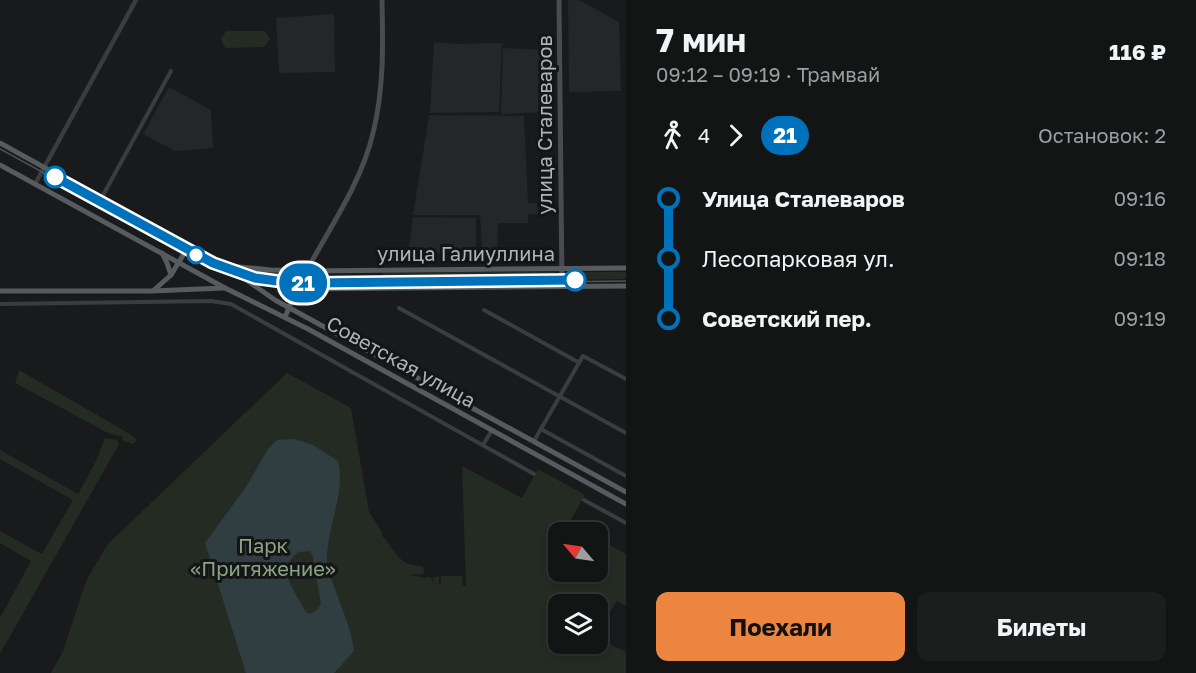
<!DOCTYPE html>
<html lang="ru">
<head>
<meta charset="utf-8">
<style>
  body { margin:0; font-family:"Golos Text",sans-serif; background:#1c1d1d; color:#f1f3f6; height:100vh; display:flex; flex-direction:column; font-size:22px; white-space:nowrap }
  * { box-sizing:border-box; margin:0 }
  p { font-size:20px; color:#9d9ea0 }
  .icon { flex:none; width:33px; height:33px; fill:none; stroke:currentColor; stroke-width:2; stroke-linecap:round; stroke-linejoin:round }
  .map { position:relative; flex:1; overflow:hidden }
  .sheet { display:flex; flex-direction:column; background:#131414; width:570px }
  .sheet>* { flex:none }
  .badge { padding:0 12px; border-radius:20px; font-size:21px; line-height:39px }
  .needle { width:39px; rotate:299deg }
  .controls { position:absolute; left:548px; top:522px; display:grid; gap:12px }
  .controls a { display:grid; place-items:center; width:60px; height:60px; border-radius:12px; background:#131414; box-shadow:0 3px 9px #0003,0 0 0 2px #323334; font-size:30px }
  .map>.badge { position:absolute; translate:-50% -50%; box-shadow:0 0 0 3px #fff }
  .legs { display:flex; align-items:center; gap:9px; height:66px; padding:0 30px; font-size:20px }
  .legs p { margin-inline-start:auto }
  .summary { display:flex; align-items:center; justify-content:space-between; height:102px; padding:0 30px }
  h1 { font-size:33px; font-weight:700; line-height:45px }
  .action { display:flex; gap:12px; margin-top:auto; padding:12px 30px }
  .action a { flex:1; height:69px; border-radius:12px; background:#ec8540; color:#111; font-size:24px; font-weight:700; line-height:69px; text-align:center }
  .action a+a { background:#1c1d1d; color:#f1f3f6 }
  ul { padding:0 30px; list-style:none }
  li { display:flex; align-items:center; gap:21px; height:60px; font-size:22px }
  li i { display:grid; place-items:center; width:9px; height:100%; margin:0 8px; background:currentColor }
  li i::after { content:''; width:15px; height:15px; margin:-8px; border:4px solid; border-radius:50%; background:#131414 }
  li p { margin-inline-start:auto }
  li:first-child i { background:linear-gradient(#0000 50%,currentColor 0) }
  li:last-child i { background:linear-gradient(currentColor 50%,#0000 0) }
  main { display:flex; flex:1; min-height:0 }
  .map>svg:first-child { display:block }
  .built { fill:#252628 }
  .green { fill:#242b23 }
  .water { fill:#313e41; fill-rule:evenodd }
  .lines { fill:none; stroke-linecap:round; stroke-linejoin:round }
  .minor { stroke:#3a3d40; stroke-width:4 }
  .tertiary { stroke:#3a3d40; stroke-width:4.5 }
  .secondary { stroke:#484c50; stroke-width:5 }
  .primary { stroke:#565b5f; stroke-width:5 }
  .tram { stroke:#4f5357; stroke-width:1.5 }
  .line-1-casing { stroke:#fff; stroke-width:14 }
  .line-1 { stroke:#0072bc; stroke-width:9 }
  .stop-1-dot { fill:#fff; stroke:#0072bc; stroke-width:3 }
  .labels { text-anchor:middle; stroke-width:6; stroke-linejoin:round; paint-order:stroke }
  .street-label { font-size:20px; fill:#acb4ba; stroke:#141516 }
  .park-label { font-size:20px; fill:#8aa484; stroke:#141516 }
</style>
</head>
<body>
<main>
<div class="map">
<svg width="626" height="673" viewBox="0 0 626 673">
  <rect width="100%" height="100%" fill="#191a1b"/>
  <g class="built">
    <polygon points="568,0 579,0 619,22 621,91 569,92"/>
    <polygon points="334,14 335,72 279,73 276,18"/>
    <polygon points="434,42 458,44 502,43 499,112 430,113"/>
    <polygon points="503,48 548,50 549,112 501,114"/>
    <polygon points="169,87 211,110 213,148 175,151 143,134"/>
    <polygon points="429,115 524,116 528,203 537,203 538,214 528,214 528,223 498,223 497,250 482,250 480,215 413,215"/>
    <polygon points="413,217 476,218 476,253 408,253"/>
  </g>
  <g class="green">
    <polygon points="226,31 265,31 270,39 264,47 226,48 223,45 221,39"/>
    <polygon points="469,272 554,272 557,274 559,280 383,281 383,273"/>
    <polygon points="568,272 626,272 626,279 566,280 566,275"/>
    <polygon points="19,370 130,434 137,440 133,444 122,441 123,437 108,433 15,383"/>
    <path d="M287 373 351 408 369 512 382 532V536L387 540 386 542H388L391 547 390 549 392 548C401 562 408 566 423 566L424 574 409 575 423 577 425 580V577H431L433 583V577L439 576V584H441V576H462L463 586H466L462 466 522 498 538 469 585 495 569 523 587 532H558V572H597V538L626 554V606L617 601 597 632V604H558V644H597V638L626 652V673H51L63 651 86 581 107 545Z"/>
    <polygon points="105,438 117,440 119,444 0,654 0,618 31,561 0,543 0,531 42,554 73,500 0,459 0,450 78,494 96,461"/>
  </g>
  <path class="water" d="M294 439 313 445 338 461C346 494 326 528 327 562 327 569 331 577 333 584 341 607 351 627 354 651L334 673H246L205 543 246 487 268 449 277 440ZM310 551 313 557 321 604 317 610 310 614 306 612C301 602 284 578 287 568 288 562 294 556 298 552Z"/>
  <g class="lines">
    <g class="minor">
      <polyline points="101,199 171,71"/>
      <polyline points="0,304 211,301 231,304 534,474"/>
      <polyline points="399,308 626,433"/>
      <polyline points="484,310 578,362"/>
      <polyline points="541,429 626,476"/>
      <polyline points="534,441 583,356 626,379"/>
      <polyline points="483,445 492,430"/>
      <polyline points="584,500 626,523"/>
    </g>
    <polyline class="tertiary" points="35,184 136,0"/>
    <g class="secondary">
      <polyline points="559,0 562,286"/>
      <path d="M297 289C322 238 360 189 373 133 384 89 383 45 382 0"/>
    </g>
    <g class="primary">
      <polyline points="0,143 188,247 225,265 275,300 626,492"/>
      <polyline points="0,165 225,288 308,329 626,504"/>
      <polyline points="162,253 167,263 171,275"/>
      <polyline points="229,266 271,270 306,271 626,268"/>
      <polyline points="154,290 171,275 188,247"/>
      <polyline points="0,291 152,291 224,288"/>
      <polyline points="285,317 297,289 626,286"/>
    </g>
    <path class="tram" d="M0 149 204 261C239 278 274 284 312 285L626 281"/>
  </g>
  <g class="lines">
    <defs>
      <polyline id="line-1" points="55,177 213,263 255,278 277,281 312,283 575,280"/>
    </defs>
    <use href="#line-1" class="line-1-casing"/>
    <use href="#line-1" class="line-1"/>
  </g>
  <g class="stop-1-dot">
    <circle cx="55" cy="177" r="10"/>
    <circle cx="196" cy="255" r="8"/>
    <circle cx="575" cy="280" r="10"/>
  </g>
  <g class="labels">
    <g class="street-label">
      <text transform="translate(545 125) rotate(-90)" y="7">улица Сталеваров</text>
      <text x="466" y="261">улица Галиуллина</text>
      <text transform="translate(401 362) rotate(29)" y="7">Советская улица</text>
    </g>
    <g class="park-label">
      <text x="263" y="553">Парк<tspan x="263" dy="23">«Притяжение»</tspan></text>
    </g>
  </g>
</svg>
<div class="controls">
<a><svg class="needle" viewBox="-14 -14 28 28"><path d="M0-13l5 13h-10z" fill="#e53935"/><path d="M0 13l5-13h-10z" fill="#9d9ea0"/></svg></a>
<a><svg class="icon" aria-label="layers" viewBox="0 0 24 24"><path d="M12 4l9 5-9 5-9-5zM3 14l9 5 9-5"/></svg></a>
</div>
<b class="badge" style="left:303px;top:283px;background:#0072bc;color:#fff">21</b>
</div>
<section class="sheet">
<div class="summary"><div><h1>7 мин</h1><p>09:12 – 09:19 · Трамвай</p></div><b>116 ₽</b></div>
<div class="legs"><svg class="icon" aria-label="walk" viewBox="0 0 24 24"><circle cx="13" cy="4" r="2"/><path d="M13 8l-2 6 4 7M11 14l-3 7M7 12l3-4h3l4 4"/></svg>4<svg class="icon" aria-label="forward" viewBox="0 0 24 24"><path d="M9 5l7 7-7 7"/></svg><b class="badge" style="background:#0072bc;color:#fff">21</b><p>Остановок: 2</p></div>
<ul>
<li><i style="color:#0072bc"></i><b>Улица Сталеваров</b><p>09:16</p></li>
<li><i style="color:#0072bc"></i><span>Лесопарковая ул.</span><p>09:18</p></li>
<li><i style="color:#0072bc"></i><b>Советский пер.</b><p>09:19</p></li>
</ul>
<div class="action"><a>Поехали</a><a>Билеты</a></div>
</section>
</main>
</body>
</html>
